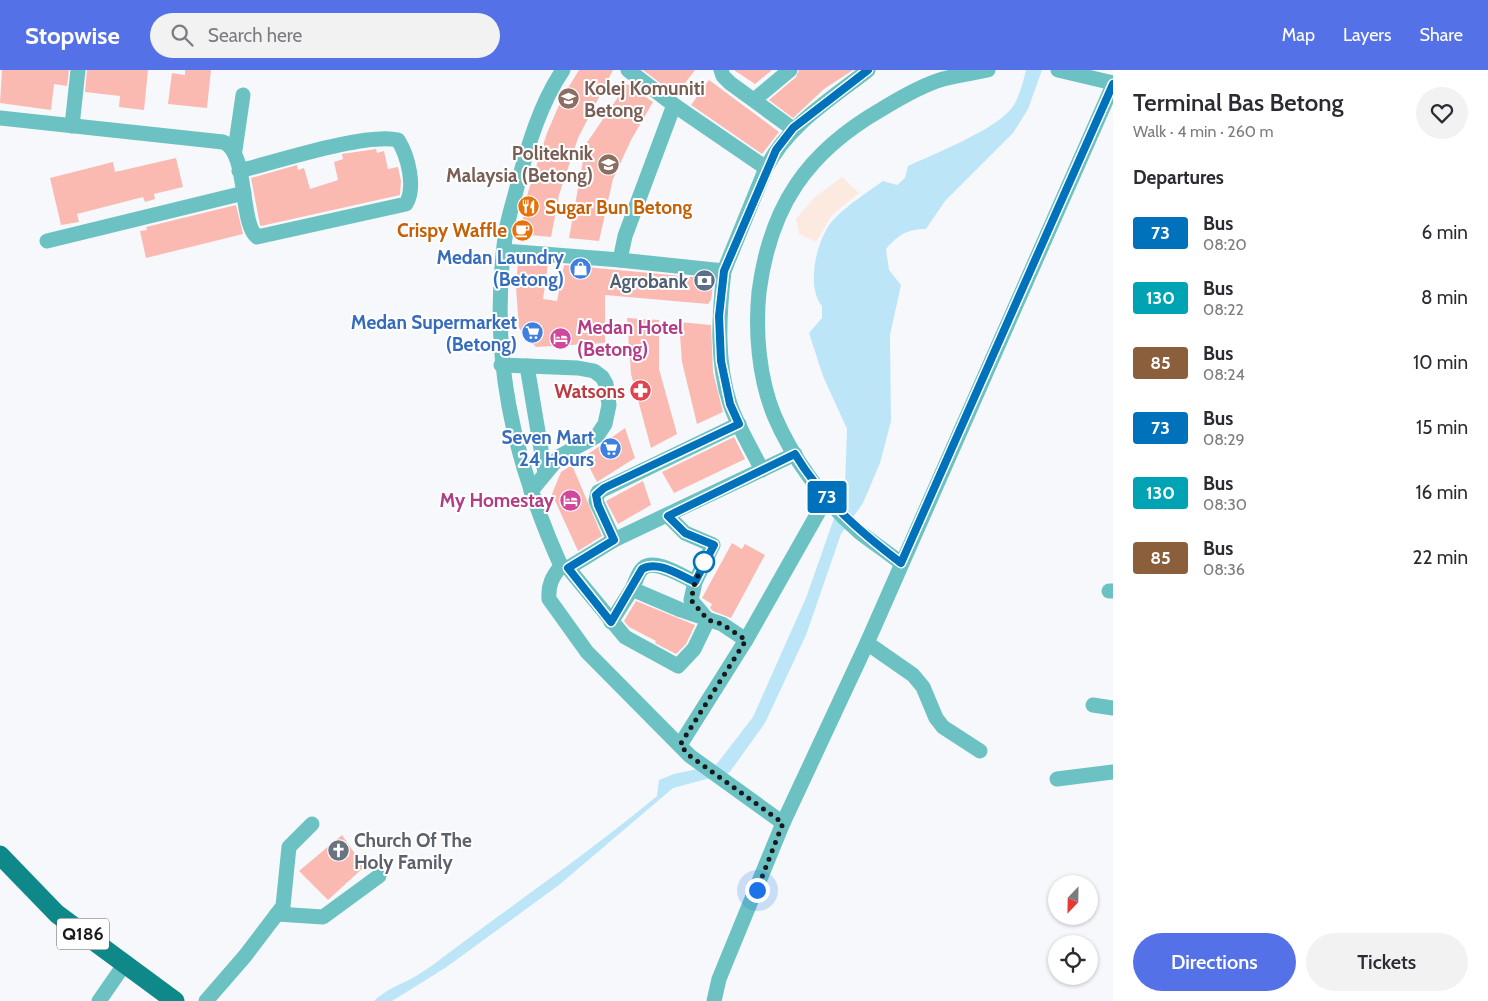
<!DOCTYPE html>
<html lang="en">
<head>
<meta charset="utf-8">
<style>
  body { margin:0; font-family:Cabin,sans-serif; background:#f2f2f3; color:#2b2b33; height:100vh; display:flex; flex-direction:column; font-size:19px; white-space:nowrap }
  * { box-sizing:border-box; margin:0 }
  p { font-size:16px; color:#7c7c81 }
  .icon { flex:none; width:28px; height:28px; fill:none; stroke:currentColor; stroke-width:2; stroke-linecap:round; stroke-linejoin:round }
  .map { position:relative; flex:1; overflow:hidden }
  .sheet { display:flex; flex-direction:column; background:#fff; width:375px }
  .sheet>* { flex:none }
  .badge { padding:0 10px; border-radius:4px; font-size:18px; line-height:32px }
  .needle { width:32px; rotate:202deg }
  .fabs { position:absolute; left:1048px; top:805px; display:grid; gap:10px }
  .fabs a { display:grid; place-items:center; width:50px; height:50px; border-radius:50%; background:#fff; box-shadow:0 1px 4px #0004; font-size:25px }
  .you { position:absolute; width:25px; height:25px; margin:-12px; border:4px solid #fff; border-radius:50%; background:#1a73e8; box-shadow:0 0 0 8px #1a73e833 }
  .map>.badge { position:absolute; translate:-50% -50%; box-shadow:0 0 0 2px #fff }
  h2 { padding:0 20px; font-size:19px; line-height:45px }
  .round { display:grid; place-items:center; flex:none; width:52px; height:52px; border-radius:26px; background:#f2f2f3 }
  .summary { display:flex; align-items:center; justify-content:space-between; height:85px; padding:0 20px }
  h1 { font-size:24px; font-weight:600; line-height:38px }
  .cta { display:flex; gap:10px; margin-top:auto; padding:10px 20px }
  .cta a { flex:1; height:58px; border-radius:30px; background:#5471e7; color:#fff; font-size:20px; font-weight:600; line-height:58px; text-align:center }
  .cta a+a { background:#f2f2f3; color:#2b2b33 }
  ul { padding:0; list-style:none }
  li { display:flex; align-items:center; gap:15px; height:65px; padding:0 20px }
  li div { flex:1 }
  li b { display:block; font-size:19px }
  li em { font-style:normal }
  li .badge { min-width:55px; font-weight:700; text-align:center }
  header { display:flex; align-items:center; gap:30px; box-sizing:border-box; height:70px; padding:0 25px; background:#5471e7; color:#fff }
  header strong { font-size:24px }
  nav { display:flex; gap:28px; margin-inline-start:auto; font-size:18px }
  .search { width:350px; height:45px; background:#f2f2f3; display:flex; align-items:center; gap:12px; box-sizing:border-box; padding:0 18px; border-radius:28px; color:#7c7c81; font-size:19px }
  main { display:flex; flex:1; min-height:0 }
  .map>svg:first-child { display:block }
  .commercial { fill:#fceae0 }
  .water { fill:#bce5f8 }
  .building { fill:#fabab2 }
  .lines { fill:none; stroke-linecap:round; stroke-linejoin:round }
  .minor { stroke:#6cc2c2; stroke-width:15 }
  .major { stroke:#0e8888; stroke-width:19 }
  .line-casing { stroke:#fff; stroke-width:11 }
  .line { stroke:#0072bc; stroke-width:8 }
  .walk { stroke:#18191a; stroke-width:5; stroke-dasharray:0 9 }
  .stop-dot { fill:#fff; stroke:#0072bc; stroke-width:2.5 }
  .labels { text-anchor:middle; stroke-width:4; stroke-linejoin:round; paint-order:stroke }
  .shield { fill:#fff; stroke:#5d5e5f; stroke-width:1 }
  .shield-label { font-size:18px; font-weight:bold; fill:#18191a }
  .education-label { font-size:19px; font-weight:bold; fill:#785e54; stroke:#fff; text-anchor:start }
  .food-label { font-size:19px; font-weight:bold; fill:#c56008; stroke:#fff; text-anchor:start }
  .shop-label { font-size:19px; font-weight:bold; fill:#366cbe; stroke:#fff; text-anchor:end }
  .service-label { font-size:19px; font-weight:bold; fill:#4e5e75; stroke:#fff; text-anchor:end }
  .hotel-label { font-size:19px; font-weight:bold; fill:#b23c85; stroke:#fff; text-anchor:start }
  .health-label { font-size:19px; font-weight:bold; fill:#be3a42; stroke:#fff; text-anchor:end }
  .worship-label { font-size:19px; font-weight:bold; fill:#5b616d; stroke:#fff; text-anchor:start }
</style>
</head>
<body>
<header>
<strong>Stopwise</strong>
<div class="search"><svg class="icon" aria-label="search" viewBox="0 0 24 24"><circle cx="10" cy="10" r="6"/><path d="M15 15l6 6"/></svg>Search here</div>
<nav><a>Map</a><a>Layers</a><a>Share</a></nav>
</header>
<main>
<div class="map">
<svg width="1113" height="931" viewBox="0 0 1113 931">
  <rect width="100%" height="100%" fill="#f6f8fb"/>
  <polygon class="commercial" points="842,107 859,123 832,145 816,172 799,164 796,149 815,127"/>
  <path class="water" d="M1026 0H1042L1028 39 1013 63 945 131 926 159C907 159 898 165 886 179L889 200 901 215 890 265 891 351 880 393 863 433 841 464 806 565 765 653 729 703 673 718 559 815 445 898 392 931H374C388 918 400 915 416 906 428 899 439 890 450 882 519 830 591 781 657 726L659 710 674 704 716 695 753 647 806 528 845 417 847 359 823 306 809 263 822 248V236C805 216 817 167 834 149 849 134 866 123 883 111L897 115 905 108 908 96C934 84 992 61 1010 40 1019 30 1023 12 1026 0Z"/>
  <g class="building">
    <polygon points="2,0 69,0 67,16 54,14 51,40 0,33"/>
    <polygon points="87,0 148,0 144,40 119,37 120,26 85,22"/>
    <polygon points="185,0 211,0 207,38 168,34 172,3 185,5"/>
    <polygon points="579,0 613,0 578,68 559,125 551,167 520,164 528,122 547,63 562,28"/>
    <polygon points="643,0 695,0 676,25"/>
    <polygon points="734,0 772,0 755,14"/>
    <polygon points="799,0 853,0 824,19 793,48 769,30 796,7"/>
    <polygon points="709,10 779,62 762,84 691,35"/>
    <polygon points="627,14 653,32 631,70 613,109 599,171 569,168 586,74"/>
    <polygon points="376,79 377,83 384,81 388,99 398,97 401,111 400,125 261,156 260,155 251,108 297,95 298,100 304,98 310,119 338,110 334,92 343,89 342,84"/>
    <polygon points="176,88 183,117 154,124 155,129 145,132 143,127 77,144 79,152 61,155 50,108 113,92 115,102"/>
    <polygon points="236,135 243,164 146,188 140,161 147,160 146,157"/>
    <polygon points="518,192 548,194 543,229 557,231 564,195 714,209 711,230 708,234 605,225 605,273 536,277 519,258 516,217"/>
    <polygon points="627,248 659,250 659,299 677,364 651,378 631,304"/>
    <polygon points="679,252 711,255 713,302 723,342 697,354 682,292"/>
    <polygon points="625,358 635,388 597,412 584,387"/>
    <polygon points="734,367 745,389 674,423 662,402"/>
    <polygon points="572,395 602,466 578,481 552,424 561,402"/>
    <polygon points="643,411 651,435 618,454 606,431"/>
    <polygon points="732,473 742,479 745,474 765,485 731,548 713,541 710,538 712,534 702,528"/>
    <polygon points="636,531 695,555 686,574 676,584 655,573 656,571 629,557 624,551"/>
    <polygon points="342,765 364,797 328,830 299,801"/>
  </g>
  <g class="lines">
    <g class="minor">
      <path d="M563 0C541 32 528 75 518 113 514 131 507 149 505 168 489 286 513 389 561 496 552 507 548 515 549 529L587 582 690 686 783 753"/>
      <polyline points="628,0 674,35"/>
      <polyline points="721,0 723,6 730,13 793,59"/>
      <polyline points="1058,0 1113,13"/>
      <polyline points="754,30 790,0"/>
      <path d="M0 48 223 72C249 82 239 152 257 167L406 134C416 117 408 86 398 70 367 62 275 92 239 101"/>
      <polyline points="72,56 78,0"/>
      <polyline points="235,80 243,25"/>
      <path d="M766 98 724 201 620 190 625 166 674 35 766 98C789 54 830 30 868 0"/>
      <polyline points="47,171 244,123"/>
      <polyline points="504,181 620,190"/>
      <path d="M724 201C719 245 716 291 730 334 738 357 751 378 762 400"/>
      <polyline points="501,295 578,298 594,301 602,307 606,314 609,335 605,354 597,366 560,386 531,421"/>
      <polyline points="527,296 545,403"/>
      <polyline points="614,470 596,431 598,422 739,354"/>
      <path d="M901 493C887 482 872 472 858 461 824 431 792 388 774 345 759 308 755 262 759 222 770 136 807 82 882 39 900 28 922 15 943 9 958 5 973 3 988 0"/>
      <polyline points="561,496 568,498 614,470 795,384"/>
      <polyline points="568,498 625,567 678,596 694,579 708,550 691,530 695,512 713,475 685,463 668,446"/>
      <path d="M632 519C635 513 638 502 643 498 655 488 682 506 695 512"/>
      <polyline points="1109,521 1113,521"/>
      <polyline points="611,552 632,519 681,540 722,554 746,570"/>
      <polyline points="867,573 913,605 923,617 936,648 943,657 980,681"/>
      <polyline points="1093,635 1113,638"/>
      <polyline points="680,675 746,570 827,427"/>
      <polyline points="1057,709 1113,702"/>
      <polyline points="277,844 323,847 379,806"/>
      <polyline points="99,931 124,895"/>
      <polyline points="206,931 245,886 283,836 289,777 312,754"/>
      <polyline points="714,931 719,909 783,753 867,573 1113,15"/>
    </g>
    <polyline class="major" points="0,785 57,844 175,931"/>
  </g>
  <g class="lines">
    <defs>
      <path id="line" d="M868 0 793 58 776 80 724 201 719 246 721 291 730 334 739 354 604 418 596 425 598 435 614 470 568 498 611 552 642 499C658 490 679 505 695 512L714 475 685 463 668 446 795 384C822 429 859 461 901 493L1113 14"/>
    </defs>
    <use href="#line" class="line-casing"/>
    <use href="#line" class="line"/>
    <polyline class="walk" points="704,492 707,487 695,512 691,530 708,550 722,554 746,570 680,675 690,686 783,753 757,820"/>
  </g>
  <defs>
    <symbol id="university-disc" viewBox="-11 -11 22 22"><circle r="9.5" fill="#8d6e63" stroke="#fff"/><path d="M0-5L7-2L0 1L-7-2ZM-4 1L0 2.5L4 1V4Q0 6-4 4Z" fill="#fff"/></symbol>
    <symbol id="restaurant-disc" viewBox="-11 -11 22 22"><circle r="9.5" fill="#e8710a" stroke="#fff"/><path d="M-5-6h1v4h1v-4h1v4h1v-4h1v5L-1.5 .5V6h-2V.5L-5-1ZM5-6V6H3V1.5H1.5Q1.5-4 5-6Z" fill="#fff"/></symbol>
    <symbol id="cafe-disc" viewBox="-11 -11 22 22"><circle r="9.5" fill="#e8710a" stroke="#fff"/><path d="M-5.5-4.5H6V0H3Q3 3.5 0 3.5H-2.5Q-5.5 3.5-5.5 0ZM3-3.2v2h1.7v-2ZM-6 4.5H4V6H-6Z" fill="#fff"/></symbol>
    <symbol id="shop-disc" viewBox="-11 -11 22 22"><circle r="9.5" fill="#3f7fe0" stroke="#fff"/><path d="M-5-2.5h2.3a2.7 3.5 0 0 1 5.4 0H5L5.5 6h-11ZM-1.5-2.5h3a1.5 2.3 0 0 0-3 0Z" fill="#fff"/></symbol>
    <symbol id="bank-disc" viewBox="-11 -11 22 22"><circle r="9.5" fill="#5c6f8a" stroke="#fff"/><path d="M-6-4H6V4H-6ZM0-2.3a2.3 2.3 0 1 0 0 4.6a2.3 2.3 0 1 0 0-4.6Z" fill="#fff"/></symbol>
    <symbol id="supermarket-disc" viewBox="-11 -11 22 22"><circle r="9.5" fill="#3f7fe0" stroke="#fff"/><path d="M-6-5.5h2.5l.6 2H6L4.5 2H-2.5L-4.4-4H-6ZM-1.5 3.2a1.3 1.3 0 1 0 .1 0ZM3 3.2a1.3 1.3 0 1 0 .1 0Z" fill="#fff"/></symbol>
    <symbol id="hotel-disc" viewBox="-11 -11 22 22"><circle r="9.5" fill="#d1479c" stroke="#fff"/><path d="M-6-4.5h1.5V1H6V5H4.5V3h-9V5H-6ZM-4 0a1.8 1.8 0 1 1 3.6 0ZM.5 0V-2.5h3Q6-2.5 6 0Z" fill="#fff"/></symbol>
    <symbol id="pharmacy-disc" viewBox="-11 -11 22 22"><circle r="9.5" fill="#e0444e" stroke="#fff"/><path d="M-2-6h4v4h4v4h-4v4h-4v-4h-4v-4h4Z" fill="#fff"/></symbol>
    <symbol id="church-disc" viewBox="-11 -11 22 22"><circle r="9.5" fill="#6b7280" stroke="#fff"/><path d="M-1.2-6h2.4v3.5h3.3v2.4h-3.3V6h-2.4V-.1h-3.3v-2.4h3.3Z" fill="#fff"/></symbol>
  </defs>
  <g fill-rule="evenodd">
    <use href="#university-disc" x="556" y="16" width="25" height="25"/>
    <use href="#university-disc" x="596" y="82" width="25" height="25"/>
    <use href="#restaurant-disc" x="516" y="124" width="25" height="25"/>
    <use href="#cafe-disc" x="510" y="148" width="25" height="25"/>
    <use href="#shop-disc" x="568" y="186" width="25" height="25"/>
    <use href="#bank-disc" x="692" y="198" width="25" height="25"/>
    <use href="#supermarket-disc" x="520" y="250" width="25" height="25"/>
    <use href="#hotel-disc" x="548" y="256" width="25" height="25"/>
    <use href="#pharmacy-disc" x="628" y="308" width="25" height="25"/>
    <use href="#supermarket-disc" x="598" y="366" width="25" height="25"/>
    <use href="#hotel-disc" x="558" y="418" width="25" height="25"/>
    <use href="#church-disc" x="326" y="768" width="25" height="25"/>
  </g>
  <circle class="stop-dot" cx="704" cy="492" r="10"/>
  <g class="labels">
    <rect class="shield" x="57" y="848.5" width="52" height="31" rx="4"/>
    <g class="shield-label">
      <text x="83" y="870">Q186</text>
    </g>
    <g class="education-label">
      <text x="584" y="25">Kolej Komuniti<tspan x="584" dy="22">Betong</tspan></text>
      <text x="593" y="90" text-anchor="end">Politeknik<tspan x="593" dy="22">Malaysia (Betong)</tspan></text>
    </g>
    <g class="food-label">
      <text x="545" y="144">Sugar Bun Betong</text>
      <text x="507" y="167" text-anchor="end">Crispy Waffle</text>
    </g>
    <g class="shop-label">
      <text x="564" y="194">Medan Laundry<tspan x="564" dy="22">(Betong)</tspan></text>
      <text x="517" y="259">Medan Supermarket<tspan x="517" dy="22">(Betong)</tspan></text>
      <text x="594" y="374">Seven Mart<tspan x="594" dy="22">24 Hours</tspan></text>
    </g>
    <g class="service-label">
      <text x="688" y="218">Agrobank</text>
    </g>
    <g class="hotel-label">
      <text x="577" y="264">Medan Hotel<tspan x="577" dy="22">(Betong)</tspan></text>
      <text x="554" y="437" text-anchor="end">My Homestay</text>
    </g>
    <g class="health-label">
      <text x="625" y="328">Watsons</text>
    </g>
    <g class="worship-label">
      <text x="354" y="777">Church Of The<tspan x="354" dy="22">Holy Family</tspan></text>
    </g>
  </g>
</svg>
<div class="fabs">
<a><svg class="needle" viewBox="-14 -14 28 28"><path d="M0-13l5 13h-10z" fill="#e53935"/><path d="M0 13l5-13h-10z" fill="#7c7c81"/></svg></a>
<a><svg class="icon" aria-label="locate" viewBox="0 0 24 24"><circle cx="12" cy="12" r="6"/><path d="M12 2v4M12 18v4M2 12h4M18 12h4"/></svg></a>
</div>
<div class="you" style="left:757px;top:820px"></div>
<b class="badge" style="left:827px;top:427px;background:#0072bc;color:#fff">73</b>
</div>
<section class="sheet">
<div class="summary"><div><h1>Terminal Bas Betong</h1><p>Walk · 4 min · 260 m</p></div><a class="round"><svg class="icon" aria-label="heart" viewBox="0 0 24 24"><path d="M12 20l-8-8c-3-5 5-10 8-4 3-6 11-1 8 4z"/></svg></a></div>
<h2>Departures</h2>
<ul>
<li><span class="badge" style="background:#0072bc;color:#fff">73</span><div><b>Bus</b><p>08:20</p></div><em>6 min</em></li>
<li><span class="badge" style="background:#00a3b4;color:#fff">130</span><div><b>Bus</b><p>08:22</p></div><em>8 min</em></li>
<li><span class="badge" style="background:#8b5e3c;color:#fff">85</span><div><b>Bus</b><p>08:24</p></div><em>10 min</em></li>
<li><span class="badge" style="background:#0072bc;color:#fff">73</span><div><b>Bus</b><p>08:29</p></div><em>15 min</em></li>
<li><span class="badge" style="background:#00a3b4;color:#fff">130</span><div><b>Bus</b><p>08:30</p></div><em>16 min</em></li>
<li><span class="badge" style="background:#8b5e3c;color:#fff">85</span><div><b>Bus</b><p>08:36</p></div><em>22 min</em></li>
</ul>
<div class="cta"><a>Directions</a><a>Tickets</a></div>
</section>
</main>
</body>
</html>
